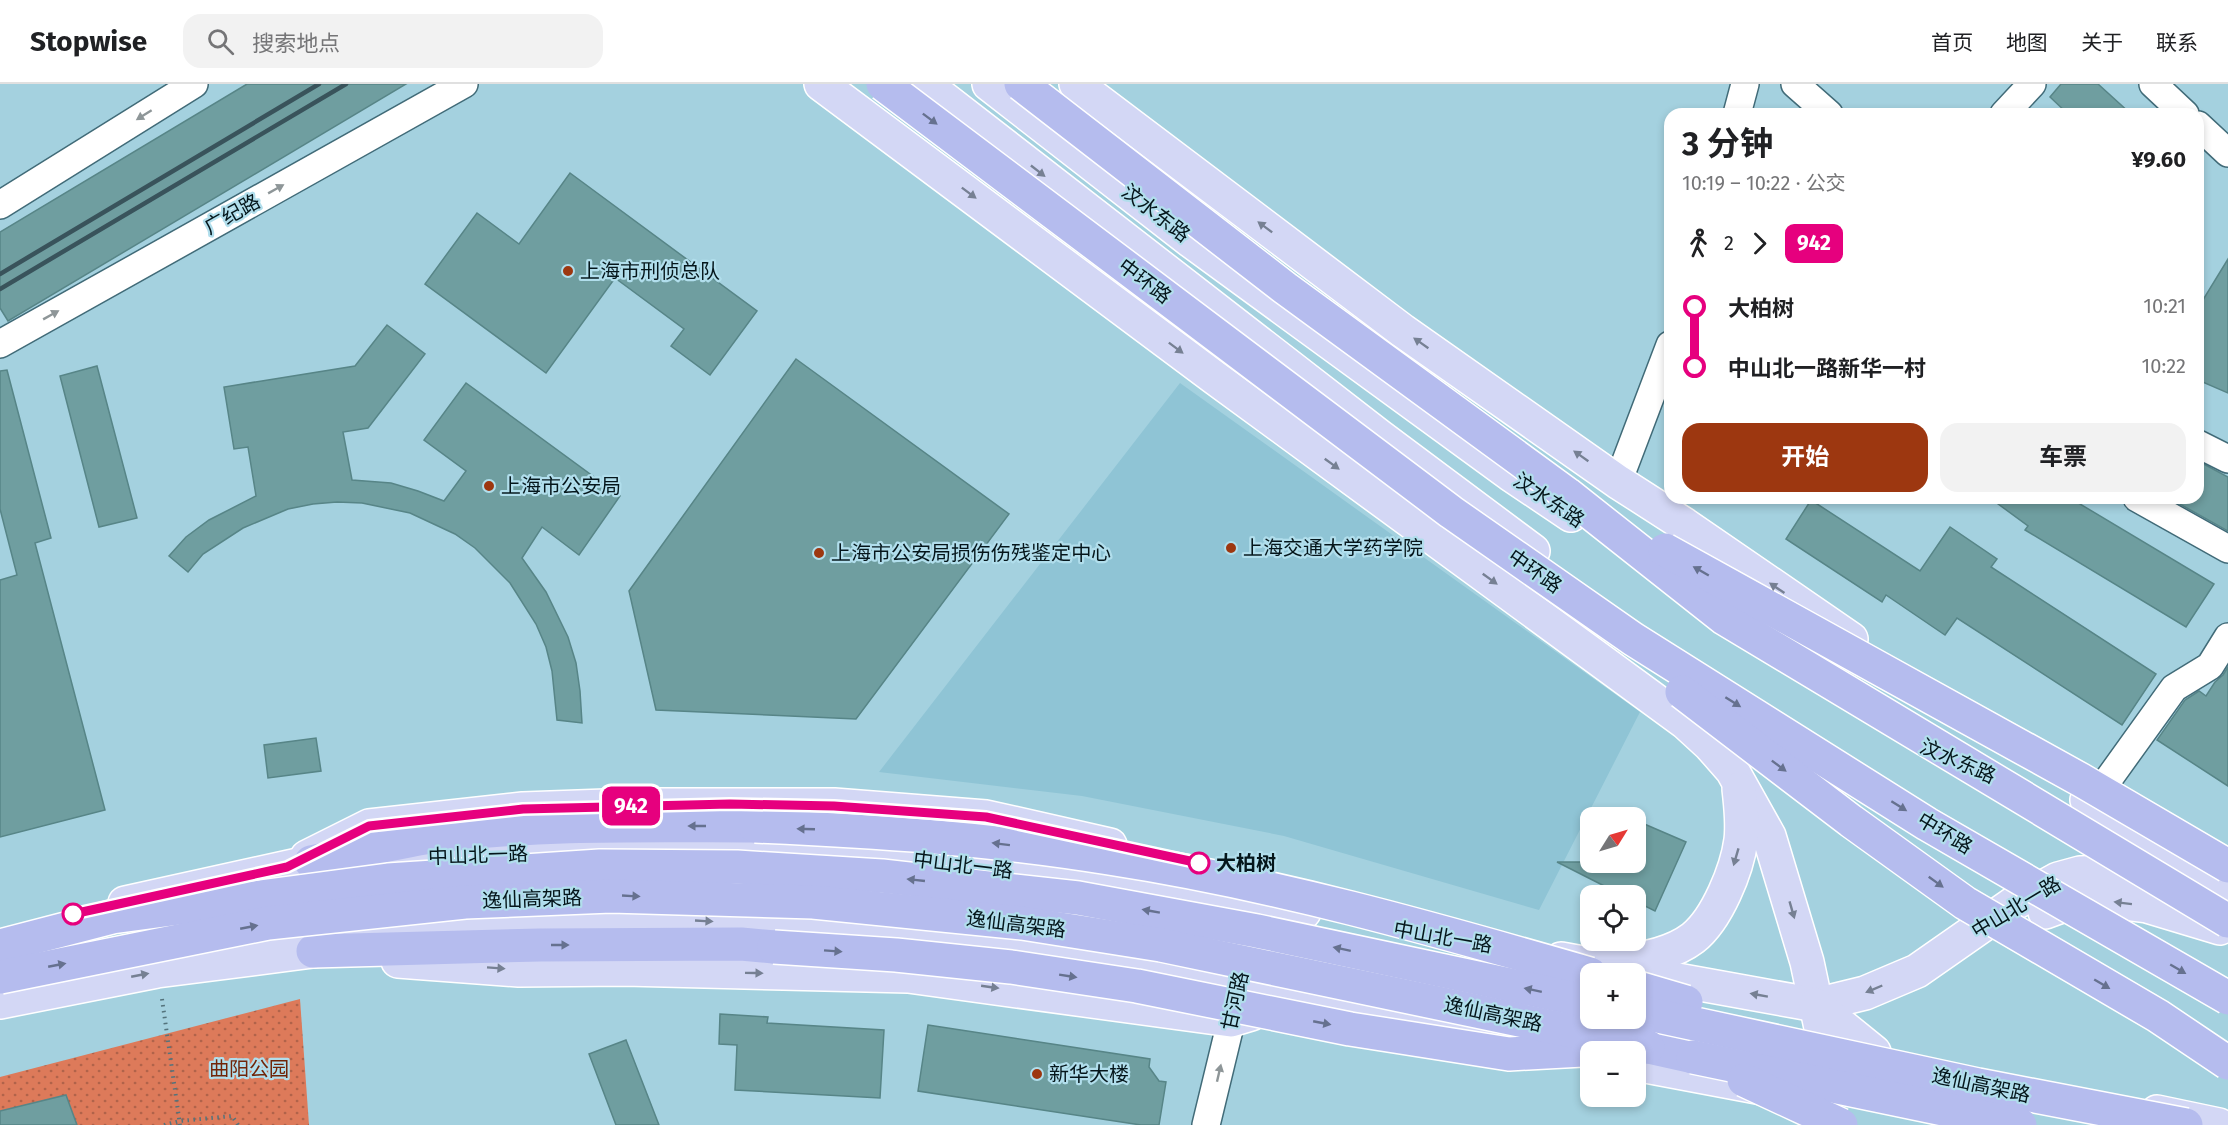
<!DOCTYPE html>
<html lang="zh">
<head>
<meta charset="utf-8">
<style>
  body { margin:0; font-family:"Fira Sans","Noto Sans SC",sans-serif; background:#f2f2f2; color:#202124; height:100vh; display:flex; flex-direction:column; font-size:22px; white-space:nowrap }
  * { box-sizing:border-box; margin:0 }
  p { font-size:20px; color:#757577 }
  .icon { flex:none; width:33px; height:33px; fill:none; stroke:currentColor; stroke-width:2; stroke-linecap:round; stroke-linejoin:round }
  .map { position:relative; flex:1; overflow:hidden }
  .details { position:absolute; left:1664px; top:24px; width:540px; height:396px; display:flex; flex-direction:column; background:#fff; border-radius:18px; box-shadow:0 3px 9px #0003 }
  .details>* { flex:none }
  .badge { padding:0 12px; border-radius:9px; font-size:21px; line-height:39px }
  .needle { width:39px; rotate:53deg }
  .fabs { position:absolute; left:1580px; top:723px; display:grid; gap:12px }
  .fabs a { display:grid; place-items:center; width:66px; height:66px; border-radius:12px; background:#fff; box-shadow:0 3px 9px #0003; font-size:30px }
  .map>.badge { position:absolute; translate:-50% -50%; box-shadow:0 0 0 3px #fff }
  .legs { display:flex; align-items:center; gap:9px; height:66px; padding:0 18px; font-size:20px }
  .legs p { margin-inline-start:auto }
  .head { display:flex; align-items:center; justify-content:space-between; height:102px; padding:0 18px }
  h1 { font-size:33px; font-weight:700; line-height:45px }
  .primary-button { display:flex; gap:12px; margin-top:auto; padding:12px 18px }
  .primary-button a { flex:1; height:69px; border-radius:18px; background:#9d3710; color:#fff; font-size:24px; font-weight:700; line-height:69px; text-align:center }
  .primary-button a+a { background:#f2f2f2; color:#202124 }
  ul { padding:0 18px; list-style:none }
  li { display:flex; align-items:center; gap:21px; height:60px; font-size:22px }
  li i { display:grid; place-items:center; width:9px; height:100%; margin:0 8px; background:currentColor }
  li i::after { content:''; width:15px; height:15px; margin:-8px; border:4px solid; border-radius:50%; background:#fff }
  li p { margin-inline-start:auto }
  li:first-child i { background:linear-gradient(#0000 50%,currentColor 0) }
  li:last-child i { background:linear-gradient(currentColor 50%,#0000 0) }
  header { display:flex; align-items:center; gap:36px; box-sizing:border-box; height:84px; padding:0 30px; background:#fff; border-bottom:2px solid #e0e0e0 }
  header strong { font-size:28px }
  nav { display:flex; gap:33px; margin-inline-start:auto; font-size:21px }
  .search { width:420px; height:54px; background:#f2f2f2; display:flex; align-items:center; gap:15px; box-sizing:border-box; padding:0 21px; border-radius:18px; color:#757577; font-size:22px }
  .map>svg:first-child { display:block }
  .built { fill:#8fc4d5 }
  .park { fill:url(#park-dots) }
  .building { fill:#6f9ea0; stroke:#578587; stroke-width:1.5 }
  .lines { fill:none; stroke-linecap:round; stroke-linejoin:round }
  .minor-casing { stroke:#416b78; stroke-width:30 }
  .major-casing { stroke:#fff; stroke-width:36 }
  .highway-casing { stroke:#fff; stroke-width:36 }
  .path { stroke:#54737c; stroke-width:4; stroke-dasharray:1.5 4.5; stroke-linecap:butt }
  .minor { stroke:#fff; stroke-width:27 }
  .major { stroke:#d3d7f5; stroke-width:33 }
  .highway { stroke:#b5bcee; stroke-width:33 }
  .rail { stroke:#39535b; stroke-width:4.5 }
  .highway-bridge-casing { stroke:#fff; stroke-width:36; stroke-linecap:butt }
  .highway-bridge { stroke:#b5bcee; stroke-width:33 }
  .oneway { fill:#8e9698 }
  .oneway2 { fill:#66718f }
  .oneway3 { fill:#768093 }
  .line-1-casing { stroke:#fff; stroke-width:14 }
  .line-1 { stroke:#e6007e; stroke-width:9 }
  .poi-dot { fill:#9d3710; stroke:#b1deec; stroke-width:2 }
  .stop-1-dot { fill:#fff; stroke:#e6007e; stroke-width:3 }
  .labels { text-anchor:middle; stroke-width:4.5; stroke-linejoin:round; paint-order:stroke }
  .street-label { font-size:20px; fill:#05161b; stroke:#b1deec }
  .poi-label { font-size:20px; fill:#05161b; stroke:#b1deec; text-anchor:start }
  .stop-label { font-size:20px; font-weight:bold; fill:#05161b; stroke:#b1deec; text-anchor:start }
  .park-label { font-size:20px; fill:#712508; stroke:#b1deec }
</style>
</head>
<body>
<header>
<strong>Stopwise</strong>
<div class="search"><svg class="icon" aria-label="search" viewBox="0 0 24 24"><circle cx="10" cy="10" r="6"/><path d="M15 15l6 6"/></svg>搜索地点</div>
<nav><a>首页</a><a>地图</a><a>关于</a><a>联系</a></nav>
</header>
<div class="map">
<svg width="2228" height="1041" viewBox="0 0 2228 1041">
  <defs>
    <pattern id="park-dots" width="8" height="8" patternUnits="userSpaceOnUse" patternTransform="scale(1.5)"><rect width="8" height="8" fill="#dd7a5a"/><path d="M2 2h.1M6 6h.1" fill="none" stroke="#b1634a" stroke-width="1.8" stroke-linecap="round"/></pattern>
  </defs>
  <rect width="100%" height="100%" fill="#a4d1df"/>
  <polygon class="built" points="1180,299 1640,628 1539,826 1284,752 1082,712 879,688"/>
  <polygon class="park" points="300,915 309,1041 0,1041 0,993"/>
  <g class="building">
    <polygon points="247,0 406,0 8,237 0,224 0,148"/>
    <polygon points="2061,0 2098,0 2131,30 2068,30 2050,13"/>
    <polygon points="570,89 757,227 710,291 671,262 684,245 615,194 546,289 425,200 477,129 519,160"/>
    <polygon points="2228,175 2228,309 2198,296 2198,224"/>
    <polygon points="387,241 425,270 368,344 343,348 352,396 391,399 418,407 444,417 466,387 424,356 466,299 620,412 579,471 542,443 522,474 546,508 568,553 576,579 580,607 582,639 557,636 552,587 546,563 536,540 510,499 475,464 455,450 410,429 362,419 337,418 313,420 288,425 243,444 203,470 188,488 169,472 186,453 209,436 256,412 248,363 234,365 224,303 355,282"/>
    <polygon points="796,275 1009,430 856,635 656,626 629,507"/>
    <polygon points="97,282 137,434 99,443 60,292"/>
    <polygon points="7,286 51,454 35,459 105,726 0,753 0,496 17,491 0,425 0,287"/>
    <polygon points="2198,377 2228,393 2228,447 2169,414 2198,414"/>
    <polygon points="1990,414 2070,414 2214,500 2186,543 2025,446 2028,442"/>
    <polygon points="1811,416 1920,487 1950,443 1997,475 1991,483 2156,590 2122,641 1957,534 1945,551 1886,511 1882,518 1786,455"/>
    <polygon points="2228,583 2228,702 2157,656 2185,616 2199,607 2206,612 2215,598 2223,591"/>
    <polygon points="316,654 321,687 268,694 264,661"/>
    <polygon points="1635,736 1686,758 1655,827 1635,817 1635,812 1624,812 1557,778 1635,778"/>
    <polygon points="720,930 768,933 767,939 884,946 880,1014 735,1006 737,961 719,960"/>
    <polygon points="928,941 1150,975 1149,983 1159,997 1166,998 1159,1041 1141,1041 918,1007"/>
    <polygon points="626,956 659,1041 616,1041 589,970"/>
    <polygon points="66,1011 77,1041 0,1041 0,1027"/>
  </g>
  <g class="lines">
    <defs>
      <g id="minor">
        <polyline points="1795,0 1829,30"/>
        <polyline points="2153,0 2185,30"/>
        <polyline points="1737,30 1745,0"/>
        <polyline points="2004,30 2032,0"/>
        <polyline points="2198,41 2228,69"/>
        <polyline points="0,121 194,0"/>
        <polyline points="0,260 464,0"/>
        <polyline points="2198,360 2228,375"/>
        <polyline points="1618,398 1670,261"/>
        <polyline points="2137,414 2228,465"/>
        <polyline points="2092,718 2174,604 2210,582 2228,553"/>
        <polyline points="1206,1041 1236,917"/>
      </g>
      <g id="major">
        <polyline points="821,0 1215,294 1686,639 1710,661 1732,686 1769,752 1807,878 1830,986 1834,993"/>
        <polyline points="925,0 1379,352 1533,467"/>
        <polyline points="989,0 1191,157 1510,390 1571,431"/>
        <polyline points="1076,0 1403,247 1618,398 1685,441 1851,555"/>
        <polyline points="2087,716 2152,759 2228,804"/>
        <polyline points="307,773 369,742 523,725 633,721 834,721 986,733 1110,761"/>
        <polyline points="125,819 311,778 656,764 907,773 1250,818 1304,828"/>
        <polyline points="2045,828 2083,814 2147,822 2220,844"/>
        <polyline points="1561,875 1816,921 1865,909 1917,887 2013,820 2058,795 2080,789 2111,788 2144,799 2159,808"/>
        <polyline points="398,877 519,886 625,885 908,892 1231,936 1251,930"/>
        <path d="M1614 878C1639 876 1672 870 1693 854 1717 835 1737 786 1741 756 1743 739 1741 722 1739 705"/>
        <polyline points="0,918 157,887 313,867 443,840 571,831 714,838 848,838 1063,860 1548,962"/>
        <polyline points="1816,921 1874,968"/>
        <polyline points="1635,980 1773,1006"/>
        <polyline points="2157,1028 2219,1041"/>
      </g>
      <g id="highway">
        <path d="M311 778C351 770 391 759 432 753 539 739 648 742 755 742"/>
        <polyline points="313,867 540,861 741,860 774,863"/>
        <polyline points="1648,963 1693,973"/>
      </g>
    </defs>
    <use href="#minor" class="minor-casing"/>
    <use href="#major" class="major-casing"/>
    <use href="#highway" class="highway-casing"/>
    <g class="path">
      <polyline points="162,915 180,1041"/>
      <polyline points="164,1041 180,1037 232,1032 238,1041"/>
    </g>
    <use href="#minor" class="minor"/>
    <use href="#major" class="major"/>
    <use href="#highway" class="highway"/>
    <g class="rail">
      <polyline points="0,190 319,0"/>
      <polyline points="0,205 346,0"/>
    </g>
    <defs>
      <g id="highway-bridge">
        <polyline points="883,0 1451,428 1633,555 1927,740 2228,914"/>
        <polyline points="1021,0 1285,204 1567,410 1724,534 2228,837"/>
        <polyline points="1665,466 2081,696 2228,782"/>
        <polyline points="1682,608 1851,737 1965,819 2158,932 2228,979"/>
        <path d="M755 742C873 747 992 755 1109 774 1272 799 1431 844 1590 890"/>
        <polyline points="0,862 112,833 388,796 600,782 737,783 882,792 1078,814 1257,847 1590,918"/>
        <polyline points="774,863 896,871 1011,883 1137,902 1350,945 1509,970 1601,965"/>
        <polyline points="0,893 268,839 465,818 611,812 813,818 1022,839 1161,861 1648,963"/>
        <polyline points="1635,903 1686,918"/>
        <polyline points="1635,927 1978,1001 2186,1041"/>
        <polyline points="1693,973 2020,1041"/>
        <polyline points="1744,996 1841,1041"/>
      </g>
    </defs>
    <use href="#highway-bridge" class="highway-bridge-casing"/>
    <use href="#highway-bridge" class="highway-bridge"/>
  </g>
  <defs><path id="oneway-solid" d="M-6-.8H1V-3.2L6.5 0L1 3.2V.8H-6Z" transform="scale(1.5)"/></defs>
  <g class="oneway">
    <use href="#oneway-solid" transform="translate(144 31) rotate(148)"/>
    <use href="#oneway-solid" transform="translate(276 105) rotate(-29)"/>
    <use href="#oneway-solid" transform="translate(51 231) rotate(-29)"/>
    <use href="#oneway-solid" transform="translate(1219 989) rotate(-77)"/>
  </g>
  <g class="oneway2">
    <use href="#oneway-solid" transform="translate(930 35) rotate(37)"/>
    <use href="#oneway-solid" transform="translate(1701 487) rotate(-150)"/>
    <use href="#oneway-solid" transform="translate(1733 618) rotate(32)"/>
    <use href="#oneway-solid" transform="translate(1779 682) rotate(37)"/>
    <use href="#oneway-solid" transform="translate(1899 722) rotate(32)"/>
    <use href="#oneway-solid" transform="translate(697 742) rotate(-180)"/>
    <use href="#oneway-solid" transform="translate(806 745) rotate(-178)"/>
    <use href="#oneway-solid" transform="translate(1001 760) rotate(-173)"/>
    <use href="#oneway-solid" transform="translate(916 796) rotate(-174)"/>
    <use href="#oneway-solid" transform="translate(1936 798) rotate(36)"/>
    <use href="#oneway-solid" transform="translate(631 812) rotate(3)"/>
    <use href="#oneway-solid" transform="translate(1151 827) rotate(-170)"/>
    <use href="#oneway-solid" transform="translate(249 843) rotate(-11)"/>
    <use href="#oneway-solid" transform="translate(560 861)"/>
    <use href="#oneway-solid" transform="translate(1342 865) rotate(-168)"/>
    <use href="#oneway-solid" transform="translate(833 867) rotate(4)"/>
    <use href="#oneway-solid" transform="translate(57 881) rotate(-11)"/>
    <use href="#oneway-solid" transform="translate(2178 885) rotate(30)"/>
    <use href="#oneway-solid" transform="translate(1068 892) rotate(9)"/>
    <use href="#oneway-solid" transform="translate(2102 900) rotate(30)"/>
    <use href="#oneway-solid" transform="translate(1533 906) rotate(-168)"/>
    <use href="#oneway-solid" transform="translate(1322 939) rotate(11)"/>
  </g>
  <g class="oneway3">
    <use href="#oneway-solid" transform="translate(1038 87) rotate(38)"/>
    <use href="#oneway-solid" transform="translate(969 109) rotate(37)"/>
    <use href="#oneway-solid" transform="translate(1265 143) rotate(-143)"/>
    <use href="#oneway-solid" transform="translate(1421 259) rotate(-145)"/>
    <use href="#oneway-solid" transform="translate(1176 264) rotate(37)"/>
    <use href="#oneway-solid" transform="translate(1581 372) rotate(-145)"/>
    <use href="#oneway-solid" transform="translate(1332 380) rotate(36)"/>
    <use href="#oneway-solid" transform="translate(1490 495) rotate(36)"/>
    <use href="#oneway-solid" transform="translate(1777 504) rotate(-146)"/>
    <use href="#oneway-solid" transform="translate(1736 773) rotate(106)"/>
    <use href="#oneway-solid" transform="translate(2123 819) rotate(-173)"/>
    <use href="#oneway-solid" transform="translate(1792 826) rotate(74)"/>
    <use href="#oneway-solid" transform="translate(704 837) rotate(3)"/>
    <use href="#oneway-solid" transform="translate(496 884) rotate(4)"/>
    <use href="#oneway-solid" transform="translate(754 889) rotate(1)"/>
    <use href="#oneway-solid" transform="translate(140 891) rotate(-11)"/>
    <use href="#oneway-solid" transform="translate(990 903) rotate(8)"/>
    <use href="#oneway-solid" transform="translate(1874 905) rotate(157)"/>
    <use href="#oneway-solid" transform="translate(1759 911) rotate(-170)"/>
  </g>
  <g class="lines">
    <defs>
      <polyline id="line-1" points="73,830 287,783 369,742 523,725 730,720 834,722 986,733 1199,779"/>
    </defs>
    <use href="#line-1" class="line-1-casing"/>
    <use href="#line-1" class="line-1"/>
  </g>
  <g class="poi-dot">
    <circle cx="568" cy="187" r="6"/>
    <circle cx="489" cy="402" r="6"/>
    <circle cx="1231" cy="464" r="6"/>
    <circle cx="819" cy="469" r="6"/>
    <circle cx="1037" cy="990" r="6"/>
  </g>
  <g class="stop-1-dot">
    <circle cx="1199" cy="779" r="10"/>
    <circle cx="73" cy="830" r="10"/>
  </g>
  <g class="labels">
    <g class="street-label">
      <text transform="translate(1156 129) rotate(38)" y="7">汶水东路</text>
      <text transform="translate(232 130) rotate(-29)" y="7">广纪路</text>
      <text transform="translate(1145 197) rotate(37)" y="7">中环路</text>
      <text transform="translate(1549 416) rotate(34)" y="7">汶水东路</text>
      <text transform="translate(1535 487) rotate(35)" y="7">中环路</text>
      <text transform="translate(1958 677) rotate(24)" y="7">汶水东路</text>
      <text transform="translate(1945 749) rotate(31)" y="7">中环路</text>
      <text transform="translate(478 771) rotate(-2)" y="7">中山北一路</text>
      <text transform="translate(963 781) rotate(7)" y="7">中山北一路</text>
      <text transform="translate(532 815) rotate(-2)" y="7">逸仙高架路</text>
      <text transform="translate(2016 823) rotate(-31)" y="7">中山北一路</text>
      <text transform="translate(1016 840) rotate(7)" y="7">逸仙高架路</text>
      <text transform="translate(1443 853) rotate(10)" y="7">中山北一路</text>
      <text transform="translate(1235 917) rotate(-78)" y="7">甘河路</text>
      <text transform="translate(1493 930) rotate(12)" y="7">逸仙高架路</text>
      <text transform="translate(1981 1001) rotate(12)" y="7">逸仙高架路</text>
    </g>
    <g class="poi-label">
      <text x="580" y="194">上海市刑侦总队</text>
      <text x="501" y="409">上海市公安局</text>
      <text x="1243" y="471">上海交通大学药学院</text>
      <text x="831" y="476">上海市公安局损伤伤残鉴定中心</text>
      <text x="1049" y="997">新华大楼</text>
    </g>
    <g class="stop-label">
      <text x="1216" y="786">大柏树</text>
    </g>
    <g class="park-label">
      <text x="249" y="992">曲阳公园</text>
    </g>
  </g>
</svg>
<div class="fabs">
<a><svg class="needle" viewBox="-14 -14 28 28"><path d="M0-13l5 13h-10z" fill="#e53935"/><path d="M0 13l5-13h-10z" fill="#757577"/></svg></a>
<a><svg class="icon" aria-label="locate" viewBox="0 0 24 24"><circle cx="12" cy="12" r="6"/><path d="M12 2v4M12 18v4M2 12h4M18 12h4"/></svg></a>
<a>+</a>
<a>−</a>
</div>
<b class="badge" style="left:631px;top:722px;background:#e6007e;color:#fff">942</b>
<section class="details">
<div class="head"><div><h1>3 分钟</h1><p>10:19 – 10:22 · 公交</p></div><b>¥9.60</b></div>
<div class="legs"><svg class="icon" aria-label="walk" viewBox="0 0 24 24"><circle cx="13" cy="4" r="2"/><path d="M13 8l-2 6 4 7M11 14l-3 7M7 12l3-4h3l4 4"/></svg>2<svg class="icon" aria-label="forward" viewBox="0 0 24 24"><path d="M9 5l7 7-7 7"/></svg><b class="badge" style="background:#e6007e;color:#fff">942</b></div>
<ul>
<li><i style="color:#e6007e"></i><b>大柏树</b><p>10:21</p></li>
<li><i style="color:#e6007e"></i><b>中山北一路新华一村</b><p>10:22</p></li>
</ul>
<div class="primary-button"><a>开始</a><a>车票</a></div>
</section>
</div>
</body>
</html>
